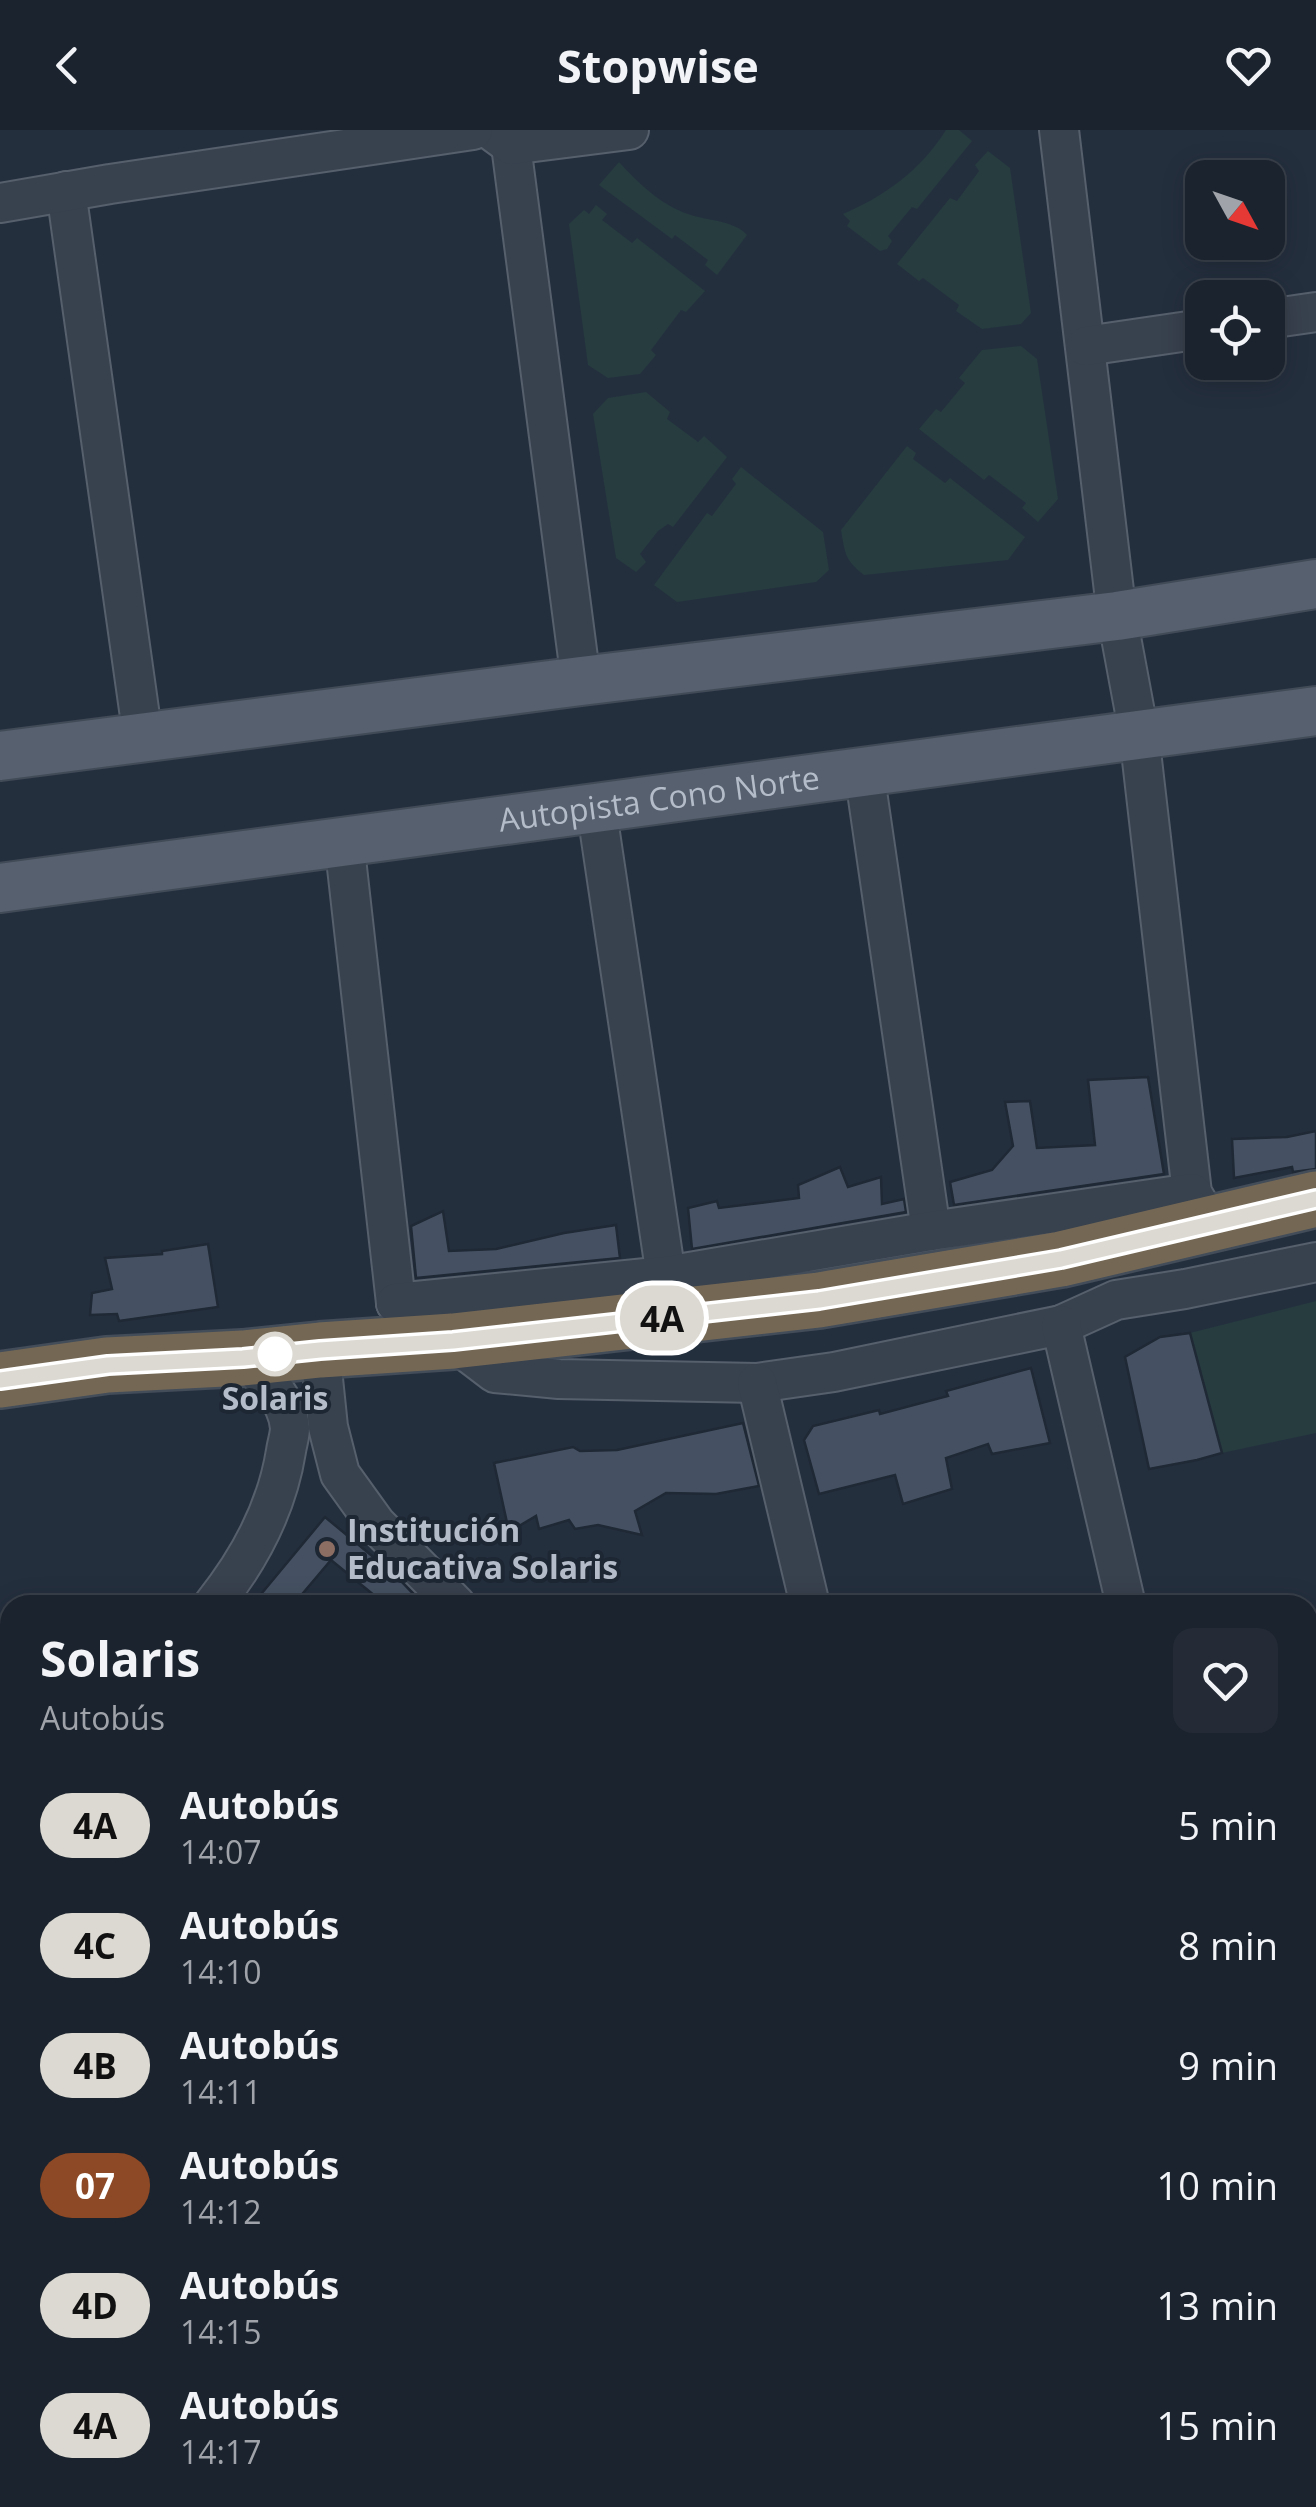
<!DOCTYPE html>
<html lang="es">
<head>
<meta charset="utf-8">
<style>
  body { margin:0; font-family:"Open Sans",sans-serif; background:#242b36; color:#f1f3f6; height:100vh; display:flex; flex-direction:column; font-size:38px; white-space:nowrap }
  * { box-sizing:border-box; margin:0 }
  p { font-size:32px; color:#a0a4aa }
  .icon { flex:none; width:55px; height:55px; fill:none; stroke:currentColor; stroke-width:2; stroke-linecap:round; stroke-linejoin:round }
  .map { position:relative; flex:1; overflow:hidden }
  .sheet { position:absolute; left:0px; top:1465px; width:1318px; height:912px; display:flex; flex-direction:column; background:#1b232e; border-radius:30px 30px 0 0; box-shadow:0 5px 25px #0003,0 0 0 2px #39404a }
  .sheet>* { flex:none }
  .badge { padding:0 20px; border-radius:32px; font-size:35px; line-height:65px }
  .needle { width:65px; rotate:130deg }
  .controls { position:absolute; left:1185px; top:30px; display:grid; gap:20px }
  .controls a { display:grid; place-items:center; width:100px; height:100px; border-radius:20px; background:#1b232e; box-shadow:0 5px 25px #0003,0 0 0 2px #39404a; font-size:50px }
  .map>.badge { position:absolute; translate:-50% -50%; box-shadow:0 0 0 5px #fff }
  .round { display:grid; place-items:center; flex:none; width:105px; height:105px; border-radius:20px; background:#242b36 }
  .headline { display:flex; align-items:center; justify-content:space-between; height:170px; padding:0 40px }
  h1 { font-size:48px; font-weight:700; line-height:75px }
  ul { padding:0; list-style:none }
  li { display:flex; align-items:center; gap:30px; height:120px; padding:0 40px }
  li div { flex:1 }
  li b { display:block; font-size:38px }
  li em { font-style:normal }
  li .badge { min-width:110px; font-weight:700; text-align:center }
  header { display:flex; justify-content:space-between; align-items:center; height:130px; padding:0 40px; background:#1b232e; font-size:45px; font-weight:700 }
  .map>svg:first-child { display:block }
  .green { fill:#263c3f }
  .building { fill:#455162; stroke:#1f2835; stroke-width:2.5 }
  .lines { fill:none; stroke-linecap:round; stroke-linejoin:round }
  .minor-casing { stroke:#565f6c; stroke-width:42 }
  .major-casing { stroke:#414a57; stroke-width:52 }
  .highway-casing { stroke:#434c59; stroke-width:60 }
  .minor { stroke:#38414e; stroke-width:38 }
  .major { stroke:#56606e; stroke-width:48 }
  .highway { stroke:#746855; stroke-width:55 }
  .line-casing { stroke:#fff; stroke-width:22 }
  .line { stroke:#dbd9d1; stroke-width:15 }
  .stop-dot { fill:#fff; stroke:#dbd9d1; stroke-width:5 }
  .education-dot { fill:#8d6e63; stroke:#1d2633; stroke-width:4 }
  .labels { text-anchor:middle; stroke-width:8; stroke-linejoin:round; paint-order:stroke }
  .street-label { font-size:32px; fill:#b4bcc9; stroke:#1d2633 }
  .stop-label { font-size:32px; font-weight:bold; fill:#b4bcc9; stroke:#1d2633 }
  .poi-label { font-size:32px; font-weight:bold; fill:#b4bcc9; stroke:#1d2633; text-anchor:start }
</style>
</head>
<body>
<header><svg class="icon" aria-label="back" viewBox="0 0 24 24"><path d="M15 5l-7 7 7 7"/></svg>Stopwise<svg class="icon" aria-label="heart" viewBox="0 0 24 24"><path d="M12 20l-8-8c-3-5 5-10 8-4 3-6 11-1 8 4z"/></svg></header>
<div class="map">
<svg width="1316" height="2377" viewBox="0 0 1316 2377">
  <rect width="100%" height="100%" fill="#242f3e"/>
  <g class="green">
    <path d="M946 0H959L972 11 917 79 912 77 888 106 892 111 887 119 880 121 847 96 850 91 843 84C885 66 921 40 946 0Z"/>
    <polygon points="988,21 1010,38 1031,183 1021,194 982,199 956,181 959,175 923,148 919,151 897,134 950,68 957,71 979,41 975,35"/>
    <path d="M619 32C638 53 661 75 688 84 707 91 734 90 747 105L717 145 705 135 708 130 675 105 672 109 599 55Z"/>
    <polygon points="596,75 607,84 602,90 632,113 637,108 705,161 686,182 681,180 651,220 656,225 640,244 608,248 588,235 569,94 584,80 589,84"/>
    <polygon points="1021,216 1037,229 1058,369 1038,392 1022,378 1026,373 989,345 984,350 919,299 936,279 941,282 965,253 959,248 982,220"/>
    <polygon points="646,262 670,282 667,289 698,312 704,306 727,327 673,397 668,394 658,401 640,424 646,432 636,442 616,428 593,284 608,268"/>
    <path d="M907 316 916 323 913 329 945 353 950 348 1025 407 1008 430 864 445C845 430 845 424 841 400Z"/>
    <polygon points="741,337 823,402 829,440 816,452 677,472 654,455 707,383 712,386 736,354 732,349"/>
    <polygon points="1316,1171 1316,1303 1222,1323 1190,1203"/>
  </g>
  <g class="building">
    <polygon points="1148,947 1164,1044 954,1075 950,1052 992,1040 1013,1016 1005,972 1030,971 1037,1018 1095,1015 1088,950"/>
    <polygon points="1316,1001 1316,1039 1293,1042 1292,1037 1234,1048 1232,1009 1287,1007"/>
    <polygon points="840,1037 848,1057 881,1047 882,1074 904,1069 906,1082 692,1119 688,1078 717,1071 719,1078 799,1068 798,1055"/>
    <polygon points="443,1081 449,1121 496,1119 564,1103 616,1095 620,1128 416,1148 411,1096"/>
    <polygon points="208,1114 218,1177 119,1191 117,1184 90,1185 92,1163 112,1159 105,1128 162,1124 162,1121"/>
    <polygon points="1190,1203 1222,1323 1197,1330 1149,1339 1125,1227 1160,1207"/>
    <polygon points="1031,1238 1050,1313 992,1324 988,1314 946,1328 952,1359 903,1374 895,1345 819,1364 804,1310 813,1296 879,1280 880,1284 948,1266 946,1261"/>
    <polygon points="743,1293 759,1356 716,1364 666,1363 635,1381 642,1405 598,1395 575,1399 569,1390 539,1399 536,1386 509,1402 494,1333 573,1317 580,1321 617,1320"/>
    <polygon points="325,1387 395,1445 424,1475 386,1475 331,1430 293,1475 252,1475"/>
  </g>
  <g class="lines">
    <defs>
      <g id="minor">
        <polyline points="509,0 581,551"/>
        <polyline points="1059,0 1117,486 1139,604 1192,1063 1210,1094"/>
        <polyline points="492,1 511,15 629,0"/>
        <polyline points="66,61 143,608"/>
        <polyline points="0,73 110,54 473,0"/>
        <polyline points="1268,189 1316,182"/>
        <polyline points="1086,216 1202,199"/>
        <polyline points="864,641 931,1101"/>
        <polyline points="596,676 666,1146"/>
        <polyline points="344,711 396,1173"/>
        <polyline points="396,1173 453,1211 495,1243 559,1249 757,1253 834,1242 1061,1195 1116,1170 1185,1159 1316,1132"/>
        <polyline points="396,1173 666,1146 931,1101 1192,1063"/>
        <polyline points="1061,1195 1126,1475"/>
        <polyline points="320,1220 328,1297 340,1344 376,1394 456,1475"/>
        <polyline points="757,1253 810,1475"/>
        <path d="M213 1475C249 1430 277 1378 286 1321 287 1314 290 1305 290 1298 288 1269 263 1246 243 1228"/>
        <polyline points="1308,1545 1316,1543"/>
        <polyline points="1308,2111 1316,2109"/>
        <polyline points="0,2314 10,2308"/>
      </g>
      <g id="major">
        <polyline points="0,626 581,551 1117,486 1316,454"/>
        <path id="s1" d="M0 758 1316 581"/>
      </g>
      <polyline id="highway" points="0,1250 107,1235 243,1228 320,1220 453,1211 819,1170 1061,1129 1316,1069"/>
    </defs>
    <use href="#minor" class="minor-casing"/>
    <use href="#major" class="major-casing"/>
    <use href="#highway" class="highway-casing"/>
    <use href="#minor" class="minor"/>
    <use href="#major" class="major"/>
    <use href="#highway" class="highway"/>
  </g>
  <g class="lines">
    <defs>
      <polyline id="line" points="0,1250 108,1235 243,1228 320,1220 453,1211 819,1170 1061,1129 1316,1069"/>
    </defs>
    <use href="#line" class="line-casing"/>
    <use href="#line" class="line"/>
  </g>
  <circle class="stop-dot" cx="275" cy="1224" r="20"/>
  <circle class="education-dot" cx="327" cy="1419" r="10"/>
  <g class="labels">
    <g class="street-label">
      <text dy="11" stroke="none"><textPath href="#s1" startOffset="665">Autopista Cono Norte</textPath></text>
    </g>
    <g class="stop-label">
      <text x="275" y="1280">Solaris</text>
    </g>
    <g class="poi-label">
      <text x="347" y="1412">Institución<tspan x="347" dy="37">Educativa Solaris</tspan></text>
    </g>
  </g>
</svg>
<div class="controls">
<a><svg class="needle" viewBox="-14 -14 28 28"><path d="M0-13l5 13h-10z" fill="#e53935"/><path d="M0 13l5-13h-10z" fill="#a0a4aa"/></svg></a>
<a><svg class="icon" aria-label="locate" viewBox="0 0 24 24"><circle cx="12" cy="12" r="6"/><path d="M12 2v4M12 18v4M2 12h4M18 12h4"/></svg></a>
</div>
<b class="badge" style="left:662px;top:1188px;background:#dbd9d1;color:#111">4A</b>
<section class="sheet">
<div class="headline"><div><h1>Solaris</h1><p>Autobús</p></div><a class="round"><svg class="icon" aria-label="heart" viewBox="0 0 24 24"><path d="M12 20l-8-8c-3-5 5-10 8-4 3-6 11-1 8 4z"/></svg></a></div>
<ul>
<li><span class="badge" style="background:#dbd9d1;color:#111">4A</span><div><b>Autobús</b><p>14:07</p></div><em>5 min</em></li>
<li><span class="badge" style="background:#dbd9d1;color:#111">4C</span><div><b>Autobús</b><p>14:10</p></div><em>8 min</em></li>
<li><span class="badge" style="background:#dbd9d1;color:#111">4B</span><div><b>Autobús</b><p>14:11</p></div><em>9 min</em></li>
<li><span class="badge" style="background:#8d4925;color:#fff">07</span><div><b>Autobús</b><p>14:12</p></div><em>10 min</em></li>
<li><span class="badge" style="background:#dbd9d1;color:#111">4D</span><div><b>Autobús</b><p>14:15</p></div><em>13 min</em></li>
<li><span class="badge" style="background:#dbd9d1;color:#111">4A</span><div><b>Autobús</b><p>14:17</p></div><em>15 min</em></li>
</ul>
</section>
</div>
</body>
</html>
